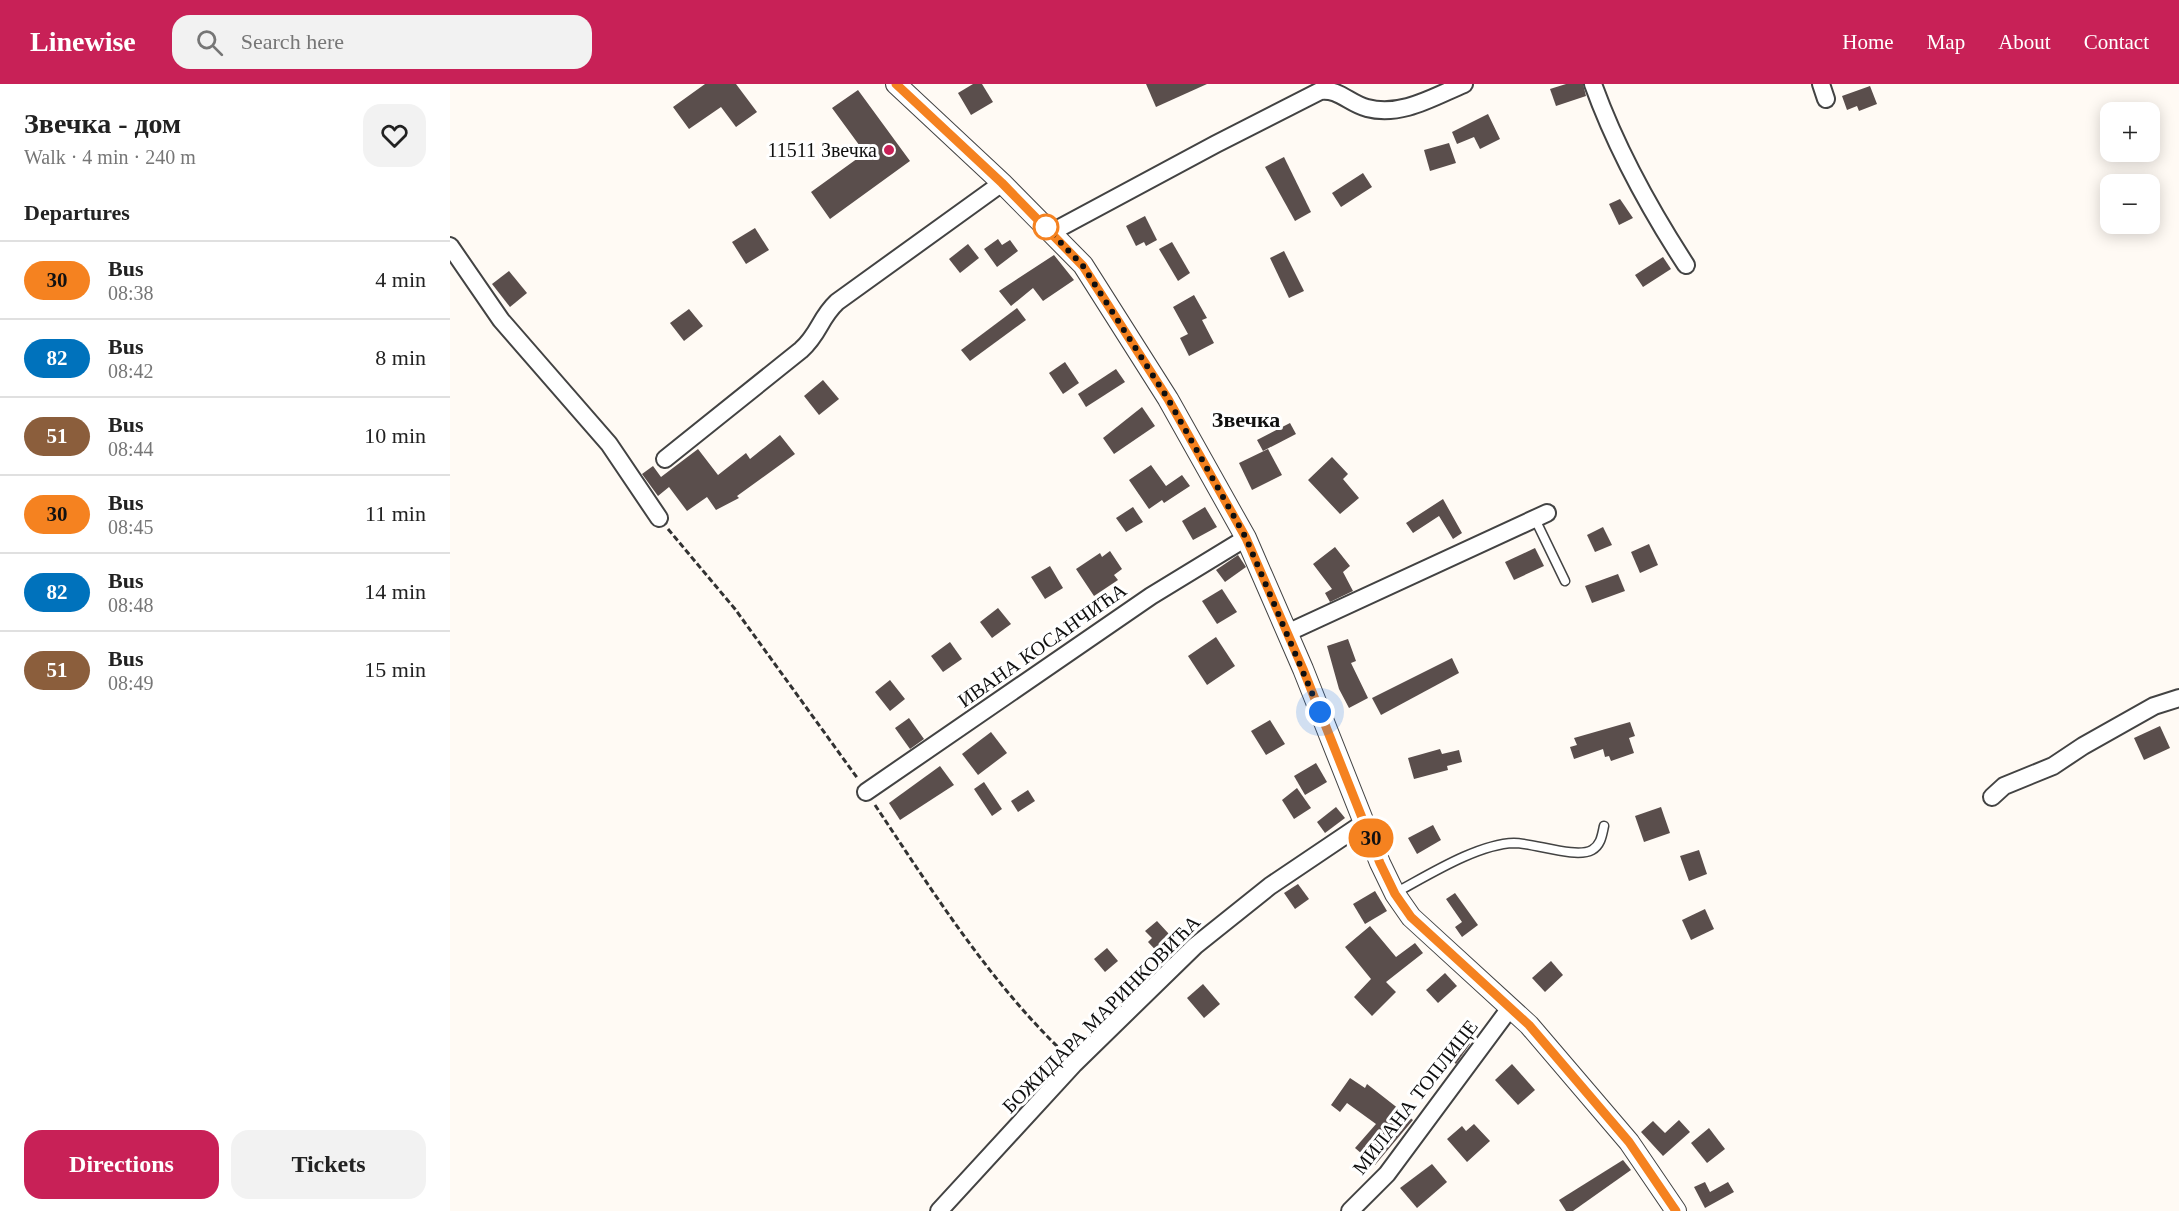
<!DOCTYPE html>
<html lang="en">
<head>
<meta charset="utf-8">
<style>
  body { margin:0; font-family:"Times New Roman",serif; background:#f2f2f2; color:#222; height:100vh; display:flex; flex-direction:column; font-size:22px; white-space:nowrap }
  * { box-sizing:border-box; margin:0 }
  p { font-size:20px; color:#767676 }
  .icon { flex:none; width:33px; height:33px; fill:none; stroke:currentColor; stroke-width:2; stroke-linecap:round; stroke-linejoin:round }
  .map { position:relative; flex:1; overflow:hidden }
  .side { display:flex; flex-direction:column; background:#fff; width:450px }
  .side>* { flex:none }
  .badge { padding:0 12px; border-radius:20px; font-size:21px; line-height:39px }
  .tools { position:absolute; left:1650px; top:18px; display:grid; gap:12px }
  .tools a { display:grid; place-items:center; width:60px; height:60px; border-radius:12px; background:#fff; box-shadow:0 3px 15px #0003; font-size:30px }
  .you { position:absolute; width:30px; height:30px; margin:-15px; border:4px solid #fff; border-radius:50%; background:#1a73e8; box-shadow:0 0 0 9px #1a73e833 }
  .map>.badge { position:absolute; translate:-50% -50%; box-shadow:0 0 0 3px #fff }
  h2 { padding:0 24px; font-size:22px; line-height:54px }
  .round { display:grid; place-items:center; flex:none; width:63px; height:63px; border-radius:18px; background:#f2f2f2 }
  .headline { display:flex; align-items:center; justify-content:space-between; height:102px; padding:0 24px }
  h1 { font-size:28px; font-weight:700; line-height:45px }
  .cta { display:flex; gap:12px; margin-top:auto; padding:12px 24px }
  .cta a { flex:1; height:69px; border-radius:18px; background:#c82157; color:#fff; font-size:24px; font-weight:700; line-height:69px; text-align:center }
  .cta a+a { background:#f2f2f2; color:#222 }
  ul { padding:0; list-style:none }
  li { display:flex; align-items:center; gap:18px; height:78px; padding:0 24px; border-top:2px solid #e0e0e0 }
  li div { flex:1 }
  li b { display:block; font-size:22px }
  li em { font-style:normal }
  li .badge { min-width:66px; font-weight:700; text-align:center }
  header { display:flex; align-items:center; gap:36px; box-sizing:border-box; height:84px; padding:0 30px; background:#c82157; color:#fff }
  header strong { font-size:28px }
  nav { display:flex; gap:33px; margin-inline-start:auto; font-size:21px }
  .search { width:420px; height:54px; background:#f2f2f2; display:flex; align-items:center; gap:15px; box-sizing:border-box; padding:0 21px; border-radius:18px; color:#767676; font-size:22px }
  main { display:flex; flex:1; min-height:0 }
  .map>svg:first-child { display:block }
  .building { fill:#5a4e4c }
  .lines { fill:none; stroke-linecap:round; stroke-linejoin:round }
  .service-casing { stroke:#434343; stroke-width:11 }
  .minor-casing { stroke:#434343; stroke-width:20 }
  .tertiary-casing { stroke:#434343; stroke-width:22 }
  .path { stroke:#323232; stroke-width:3; stroke-dasharray:6 3; stroke-linecap:butt }
  .service { stroke:#fff; stroke-width:8 }
  .minor { stroke:#fff; stroke-width:16 }
  .tertiary { stroke:#fff; stroke-width:20 }
  .line-casing { stroke:#fff; stroke-width:14 }
  .line { stroke:#f58220; stroke-width:9 }
  .walk { stroke:#101010; stroke-width:6; stroke-dasharray:0 10.8 }
  .poi-dot { fill:#c82157; stroke:#fff; stroke-width:2 }
  .stop-dot { fill:#fff; stroke:#f58220; stroke-width:3 }
  .labels { text-anchor:middle; stroke-width:6; stroke-linejoin:round; paint-order:stroke }
  .poi-label { font-size:20px; fill:#101010; stroke:#fff; text-anchor:end }
  .street-label { font-size:20px; fill:#101010; stroke:#fff }
  .quarter-label { font-size:22px; font-weight:bold; fill:#101010; stroke:#fff }
</style>
</head>
<body>
<header>
<strong>Linewise</strong>
<div class="search"><svg class="icon" aria-label="search" viewBox="0 0 24 24"><circle cx="10" cy="10" r="6"/><path d="M15 15l6 6"/></svg>Search here</div>
<nav><a>Home</a><a>Map</a><a>About</a><a>Contact</a></nav>
</header>
<main>
<section class="side">
<div class="headline"><div><h1>Звечка - дом</h1><p>Walk · 4 min · 240 m</p></div><a class="round"><svg class="icon" aria-label="heart" viewBox="0 0 24 24"><path d="M12 20l-8-8c-3-5 5-10 8-4 3-6 11-1 8 4z"/></svg></a></div>
<h2>Departures</h2>
<ul>
<li><span class="badge" style="background:#f58220;color:#111">30</span><div><b>Bus</b><p>08:38</p></div><em>4 min</em></li>
<li><span class="badge" style="background:#0072bc;color:#fff">82</span><div><b>Bus</b><p>08:42</p></div><em>8 min</em></li>
<li><span class="badge" style="background:#8b5e3c;color:#fff">51</span><div><b>Bus</b><p>08:44</p></div><em>10 min</em></li>
<li><span class="badge" style="background:#f58220;color:#111">30</span><div><b>Bus</b><p>08:45</p></div><em>11 min</em></li>
<li><span class="badge" style="background:#0072bc;color:#fff">82</span><div><b>Bus</b><p>08:48</p></div><em>14 min</em></li>
<li><span class="badge" style="background:#8b5e3c;color:#fff">51</span><div><b>Bus</b><p>08:49</p></div><em>15 min</em></li>
</ul>
<div class="cta"><a>Directions</a><a>Tickets</a></div>
</section>
<div class="map">
<svg width="1729" height="1127" viewBox="0 0 1729 1127">
  <rect width="100%" height="100%" fill="#fffaf4"/>
  <g class="building">
    <polygon points="255,0 286,0 307,28 286,43 271,23 239,45 223,23"/>
    <polygon points="523,0 532,0 543,18 521,31 508,9"/>
    <polygon points="696,0 757,0 706,23"/>
    <polygon points="1116,0 1133,0 1136,12 1106,22 1100,5"/>
    <polygon points="1420,2 1427,20 1409,27 1407,22 1397,26 1392,12"/>
    <polygon points="408,6 460,77 380,135 361,108 415,69 382,24"/>
    <polygon points="1038,30 1050,55 1030,65 1024,53 1007,60 1002,48"/>
    <polygon points="999,59 1006,79 980,87 974,66"/>
    <polygon points="834,73 861,128 845,137 815,83"/>
    <polygon points="913,89 922,103 891,123 882,109"/>
    <polygon points="1170,115 1183,134 1169,141 1159,120"/>
    <polygon points="695,132 707,156 696,162 694,158 686,162 676,142"/>
    <polygon points="305,144 319,166 296,180 282,158"/>
    <polygon points="548,155 552,161 560,156 568,167 547,183 534,165"/>
    <polygon points="722,158 740,189 728,197 709,165"/>
    <polygon points="518,160 529,174 510,189 499,175"/>
    <polygon points="834,167 854,207 839,214 820,174"/>
    <polygon points="604,171 624,196 593,217 583,204 561,222 549,207"/>
    <polygon points="1213,173 1221,185 1193,203 1185,191"/>
    <polygon points="59,187 77,209 60,223 42,200"/>
    <polygon points="744,211 757,234 752,236 764,259 739,272 730,254 738,250 723,223"/>
    <polygon points="567,224 576,236 520,277 511,266"/>
    <polygon points="239,225 253,242 234,257 220,239"/>
    <polygon points="615,278 629,299 613,310 599,289"/>
    <polygon points="666,285 675,298 636,323 628,310"/>
    <polygon points="373,296 389,315 369,331 354,312"/>
    <polygon points="692,323 705,342 664,370 653,354"/>
    <polygon points="840,339 846,350 813,367 807,356"/>
    <polygon points="330,351 345,370 287,412 289,414 266,426 257,413 237,427 219,403 208,412 192,390 203,382 211,393 248,365 268,391 296,369 300,375"/>
    <polygon points="818,365 832,391 802,406 789,379"/>
    <polygon points="882,373 898,390 893,395 909,414 890,430 858,396"/>
    <polygon points="701,381 716,402 732,391 740,402 714,419 712,416 699,425 679,396"/>
    <polygon points="993,415 1012,449 1003,455 989,432 963,449 956,439"/>
    <polygon points="683,423 693,438 676,448 666,434"/>
    <polygon points="755,423 767,443 743,456 732,437"/>
    <polygon points="1153,443 1162,461 1145,468 1137,451"/>
    <polygon points="1199,460 1208,481 1190,489 1181,468"/>
    <polygon points="885,463 900,482 893,488 903,507 880,518 875,509 882,505 863,480"/>
    <polygon points="1085,464 1094,482 1064,496 1055,478"/>
    <polygon points="660,467 672,485 664,491 668,496 644,512 626,485 650,469 652,473"/>
    <polygon points="788,471 796,483 775,498 766,486"/>
    <polygon points="600,482 613,504 595,515 581,493"/>
    <polygon points="1168,490 1175,507 1142,519 1135,502"/>
    <polygon points="772,505 787,528 767,540 752,517"/>
    <polygon points="548,524 561,540 542,554 530,538"/>
    <polygon points="766,553 785,582 757,601 738,572"/>
    <polygon points="898,555 906,577 901,579 918,614 899,624 889,605 877,562"/>
    <polygon points="500,558 512,575 493,588 481,572"/>
    <polygon points="1002,574 1009,589 931,631 922,614"/>
    <polygon points="440,596 455,615 440,627 425,608"/>
    <polygon points="459,634 474,655 460,665 445,644"/>
    <polygon points="820,636 835,660 816,671 801,647"/>
    <polygon points="1180,638 1185,652 1179,654 1184,669 1161,677 1159,672 1155,673 1153,665 1124,675 1120,663 1127,661 1124,654"/>
    <polygon points="1710,642 1720,664 1694,676 1684,654"/>
    <polygon points="541,648 557,669 528,691 512,670"/>
    <polygon points="990,665 992,670 1009,666 1012,678 997,682 998,686 964,695 958,674"/>
    <polygon points="866,679 877,698 855,711 844,692"/>
    <polygon points="490,682 504,701 450,736 439,719"/>
    <polygon points="534,698 552,725 542,732 524,705"/>
    <polygon points="847,704 861,724 844,735 832,716"/>
    <polygon points="578,706 585,717 568,728 561,717"/>
    <polygon points="886,723 895,734 875,749 867,738"/>
    <polygon points="1211,723 1220,749 1194,758 1185,732"/>
    <polygon points="983,741 991,756 967,770 958,754"/>
    <polygon points="1249,766 1257,790 1239,797 1230,772"/>
    <polygon points="848,800 859,815 845,825 834,809"/>
    <polygon points="925,807 937,827 915,840 903,820"/>
    <polygon points="1005,809 1028,841 1012,853 1005,843 1012,838 996,815"/>
    <polygon points="1255,825 1264,845 1241,856 1232,836"/>
    <polygon points="707,837 730,862 715,876 698,858 702,854 695,847"/>
    <polygon points="920,842 946,873 965,859 973,869 936,898 946,908 922,932 904,913 921,895 895,863"/>
    <polygon points="657,864 668,877 655,888 644,875"/>
    <polygon points="1101,877 1113,891 1095,908 1082,894"/>
    <polygon points="995,889 1007,902 988,919 976,906"/>
    <polygon points="753,900 770,920 754,934 737,914"/>
    <polygon points="1010,950 1020,960 1006,980 993,968"/>
    <polygon points="1062,980 1085,1006 1068,1021 1045,996"/>
    <polygon points="900,994 915,1004 917,1000 963,1036 925,1081 905,1064 926,1040 897,1019 890,1028 881,1021"/>
    <polygon points="1229,1036 1240,1048 1213,1072 1191,1048 1203,1037 1215,1049"/>
    <polygon points="1024,1040 1040,1057 1017,1078 997,1055 1012,1042 1016,1047"/>
    <polygon points="1259,1044 1275,1065 1257,1079 1241,1059"/>
    <polygon points="1173,1076 1181,1086 1123,1127 1116,1127 1109,1116"/>
    <polygon points="982,1080 997,1098 967,1124 950,1104"/>
    <polygon points="1255,1098 1260,1108 1278,1098 1284,1108 1255,1124 1244,1103"/>
  </g>
  <g class="lines">
    <defs>
      <g id="service">
        <polyline points="1085,435 1115,497"/>
        <path d="M945 809C977 792 1027 760 1064 759 1084 759 1126 775 1142 766 1151 761 1152 751 1154 742"/>
      </g>
      <g id="minor">
        <path d="M1143 0C1166 64 1199 124 1236 181"/>
        <polyline points="1371,0 1376,15"/>
        <path d="M602 148 766 60 870 7C888 4 900 20 917 24 951 33 983 13 1014 0"/>
        <polyline points="0,162 51,236 159,360 209,434"/>
        <path d="M215 375 351 266C370 249 369 235 387 218L552 99"/>
        <polyline points="837,549 1097,429"/>
        <polyline points="416,708 701,512 796,454"/>
        <polyline points="1542,713 1554,702 1603,682 1633,662 1704,622 1729,614"/>
        <polyline points="489,1127 624,980 745,862 820,802 915,738"/>
        <polyline points="900,1127 937,1090 1060,924"/>
      </g>
      <polyline id="tertiary" points="446,0 552,99 633,181 718,315 796,454 853,585 930,779 945,810 961,833 1079,941 1179,1058 1226,1127"/>
    </defs>
    <use href="#service" class="service-casing"/>
    <use href="#minor" class="minor-casing"/>
    <use href="#tertiary" class="tertiary-casing"/>
    <g class="path">
      <polyline points="218,445 285,525 408,695"/>
      <path d="M425 721C483 808 539 897 615 970"/>
    </g>
    <use href="#service" class="service"/>
    <use href="#minor" class="minor"/>
    <use href="#tertiary" class="tertiary"/>
  </g>
  <g class="lines">
    <defs>
      <polyline id="line" points="446,0 552,99 633,182 718,315 796,454 853,585 930,779 945,810 961,833 1079,941 1179,1058 1226,1127"/>
    </defs>
    <use href="#line" class="line-casing"/>
    <use href="#line" class="line"/>
    <polyline class="walk" points="596,143 633,182 718,315 796,454 870,628"/>
  </g>
  <circle class="poi-dot" cx="439" cy="66" r="6"/>
  <circle class="stop-dot" cx="596" cy="143" r="12"/>
  <g class="labels">
    <g class="poi-label">
      <text x="427" y="73">11511 Звечка</text>
    </g>
    <g class="street-label">
      <text transform="translate(592 561) rotate(-35)" y="7">ИВАНА КОСАНЧИЋА</text>
      <text transform="translate(651 930) rotate(-45)" y="7">БОЖИДАРА МАРИНКОВИЋА</text>
      <text transform="translate(965 1013) rotate(-52)" y="7">МИЛАНА ТОПЛИЦЕ</text>
    </g>
    <g class="quarter-label">
      <text x="796" y="343">Звечка</text>
    </g>
  </g>
</svg>
<div class="tools">
<a>+</a>
<a>−</a>
</div>
<div class="you" style="left:870px;top:628px"></div>
<b class="badge" style="left:921px;top:754px;background:#f58220;color:#111">30</b>
</div>
</main>
</body>
</html>
